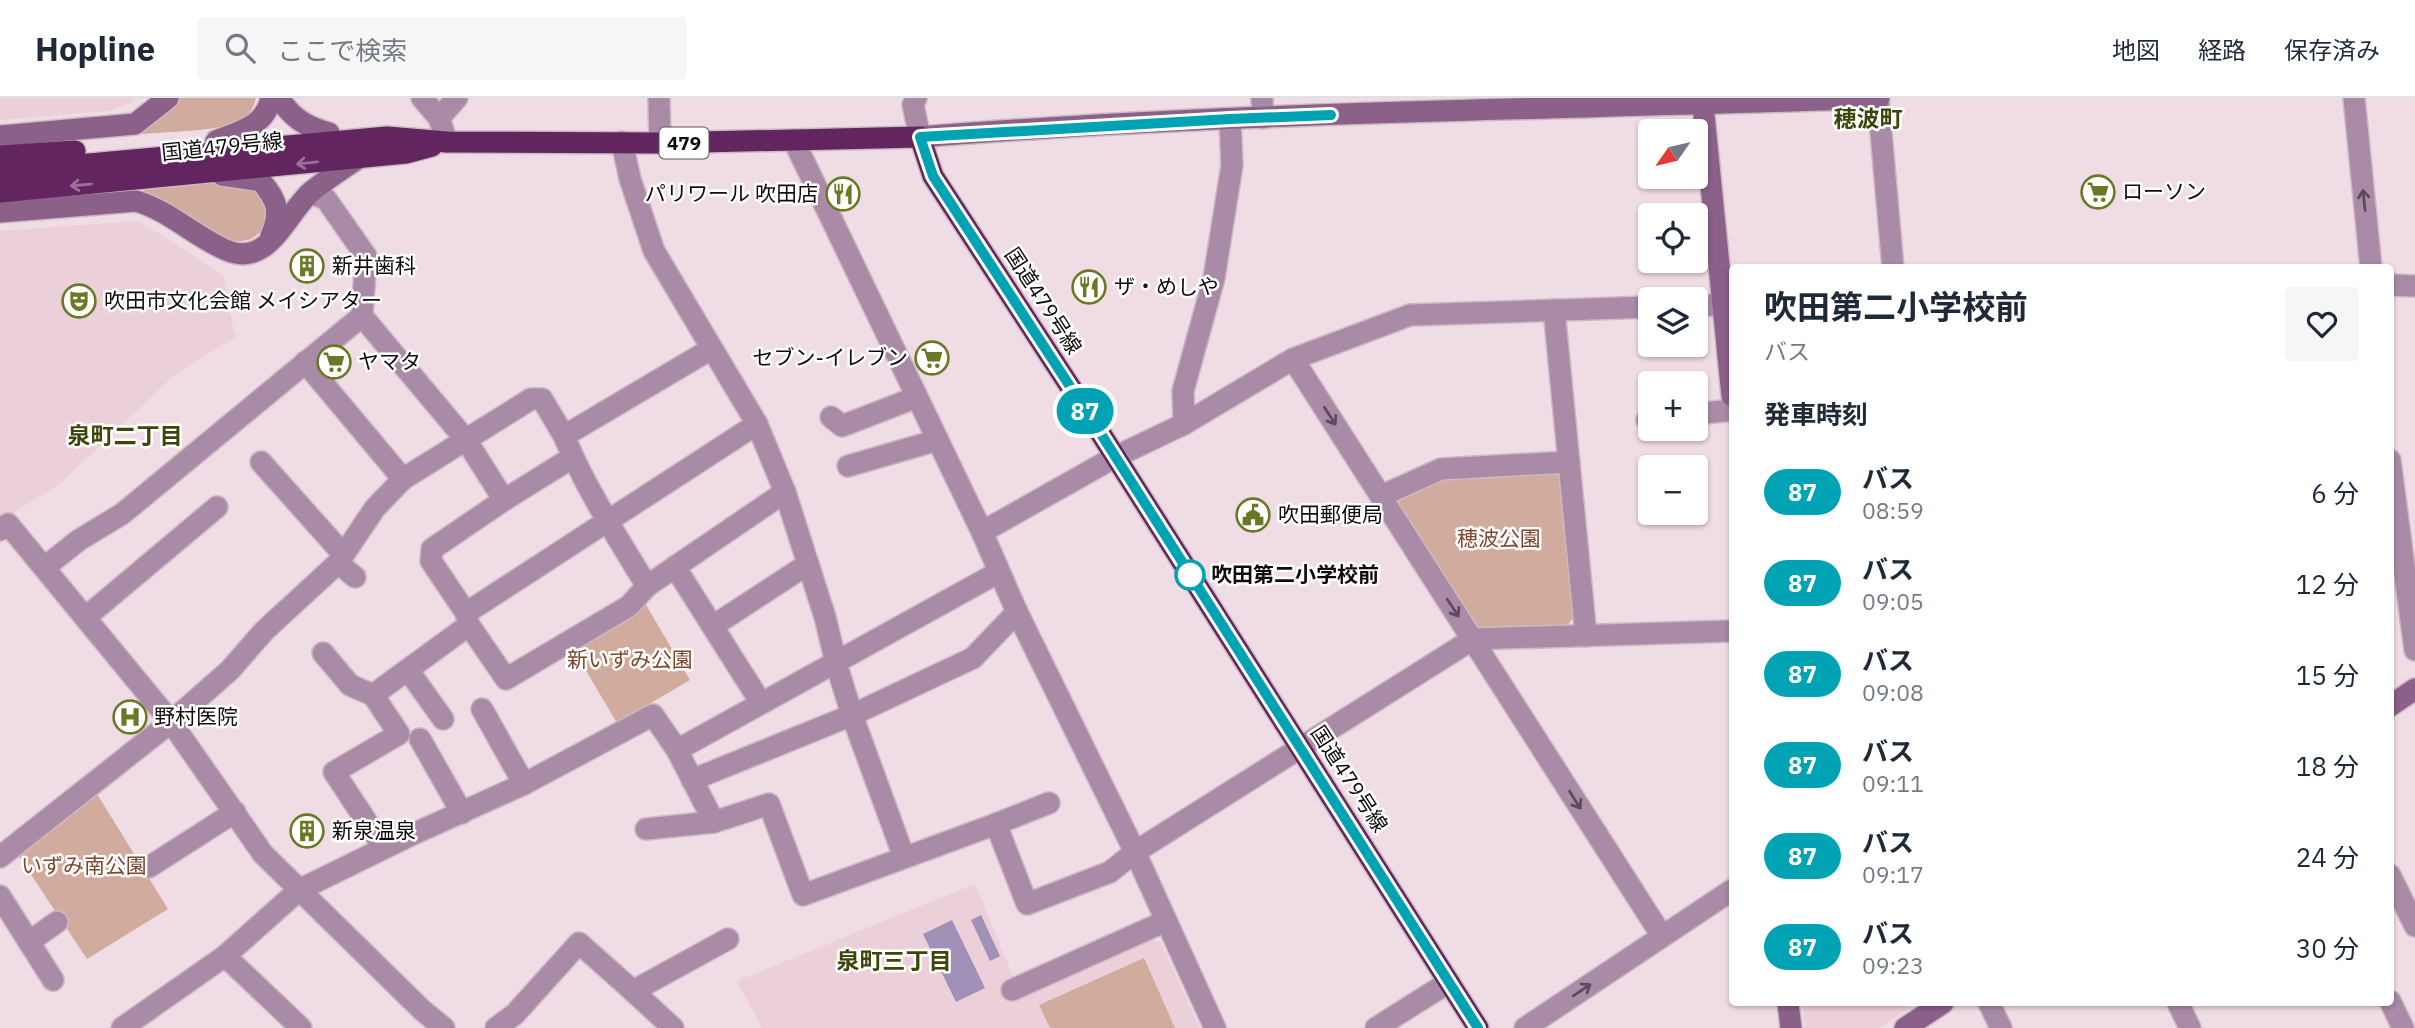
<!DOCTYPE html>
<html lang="ja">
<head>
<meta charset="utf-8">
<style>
  body { margin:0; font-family:"IBM Plex Sans","Noto Sans JP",sans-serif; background:#f6f6f7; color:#1f2937; height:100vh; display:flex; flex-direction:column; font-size:26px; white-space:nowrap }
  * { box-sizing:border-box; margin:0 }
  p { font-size:23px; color:#747a83 }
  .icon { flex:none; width:38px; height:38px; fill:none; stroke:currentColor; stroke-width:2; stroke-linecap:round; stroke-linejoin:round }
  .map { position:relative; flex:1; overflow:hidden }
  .panel { position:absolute; left:1729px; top:166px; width:665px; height:742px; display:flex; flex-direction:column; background:#fff; border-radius:7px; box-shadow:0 2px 5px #0004 }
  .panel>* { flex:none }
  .badge { padding:0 14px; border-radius:23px; font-size:24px; line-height:46px }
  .needle { width:46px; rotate:236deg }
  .controls { position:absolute; left:1638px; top:21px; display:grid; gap:14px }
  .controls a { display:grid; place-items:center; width:70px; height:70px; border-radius:7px; background:#fff; box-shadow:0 2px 5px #0004; font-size:35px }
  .map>.badge { position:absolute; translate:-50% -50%; box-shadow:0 0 0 4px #fff }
  h2 { padding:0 35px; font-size:26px; line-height:63px }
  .round { display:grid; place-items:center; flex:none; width:74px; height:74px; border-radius:7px; background:#f6f6f7 }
  .head { display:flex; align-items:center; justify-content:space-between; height:119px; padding:0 35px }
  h1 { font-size:33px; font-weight:700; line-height:52px }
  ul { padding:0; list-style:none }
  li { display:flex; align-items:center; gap:21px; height:91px; padding:0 35px }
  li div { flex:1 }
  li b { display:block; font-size:26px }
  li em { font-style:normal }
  li .badge { min-width:77px; font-weight:700; text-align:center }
  header { display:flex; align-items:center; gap:42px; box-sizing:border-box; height:98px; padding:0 35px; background:#fff; border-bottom:2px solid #e0e1e3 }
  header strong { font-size:33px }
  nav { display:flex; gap:38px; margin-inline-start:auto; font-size:24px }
  .search { width:490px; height:63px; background:#f6f6f7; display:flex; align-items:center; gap:18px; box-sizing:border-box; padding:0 24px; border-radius:7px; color:#747a83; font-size:26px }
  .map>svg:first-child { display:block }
  .built { fill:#ebcfd9 }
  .green { fill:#d1ac9e }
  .water { fill:#a191b8 }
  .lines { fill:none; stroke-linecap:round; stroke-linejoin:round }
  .street-casing { stroke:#ccbac2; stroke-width:24 }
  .secondary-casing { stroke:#ccbac2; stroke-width:24 }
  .highway-casing { stroke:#ccbac2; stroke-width:24 }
  .street { stroke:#a98ba7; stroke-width:21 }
  .secondary { stroke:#8b6089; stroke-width:21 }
  .highway { stroke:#622560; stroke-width:21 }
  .oneway { stroke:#997198 }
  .oneway2 { stroke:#5d4a5a }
  .line-casing { stroke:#fff; stroke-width:16 }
  .line { stroke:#00a3b4; stroke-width:10 }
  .stop-dot { fill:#fff; stroke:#00a3b4; stroke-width:3.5 }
  .labels { text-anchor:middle; stroke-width:5; stroke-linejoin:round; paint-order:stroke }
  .shield { fill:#fff; stroke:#585456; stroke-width:2 }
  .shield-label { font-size:19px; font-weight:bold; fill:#110a0d }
  .street-label { font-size:21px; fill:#110a0d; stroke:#fff }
  .poi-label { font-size:21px; fill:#110a0d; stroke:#fff; text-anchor:start }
  .park-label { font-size:21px; fill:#80462d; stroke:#fff }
  .stop-label { font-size:21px; font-weight:bold; fill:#110a0d; stroke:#fff; text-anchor:start }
  .neighbourhood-label { font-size:23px; font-weight:bold; fill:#3d460a; stroke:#fff }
</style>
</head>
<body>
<header>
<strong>Hopline</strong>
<div class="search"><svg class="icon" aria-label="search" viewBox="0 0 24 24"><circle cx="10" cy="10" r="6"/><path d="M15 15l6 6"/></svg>ここで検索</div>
<nav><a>地図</a><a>経路</a><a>保存済み</a></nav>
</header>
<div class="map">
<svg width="2415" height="930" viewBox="0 0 2415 930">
  <rect width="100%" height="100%" fill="#f0dce4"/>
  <g class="built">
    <polygon points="0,0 136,0 131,5 108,13 0,22"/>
    <polygon points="139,123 223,177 235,239 173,278 63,383 0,424 0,133"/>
    <polygon points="975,786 1020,896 1144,841 1160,843 1200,930 762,930 737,883"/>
    <polygon points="1803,905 1917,905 1879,930 1805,930"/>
  </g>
  <g class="green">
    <path d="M179 0H256C254 8 249 18 241 23 224 33 164 34 141 36L140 32Z"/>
    <path d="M225 82C234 85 247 87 256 92 278 106 267 142 241 143 217 144 187 114 165 104 159 101 151 99 145 96L144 92Z"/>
    <polygon points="1553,372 1562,383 1573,520 1566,529 1480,531 1397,409 1401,396 1444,378"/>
    <polygon points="642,500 690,582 617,625 569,544"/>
    <polygon points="94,691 168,811 87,861 16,754"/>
    <polygon points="1144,860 1175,930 1050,930 1039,907"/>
  </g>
  <g class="water">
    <polygon points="981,817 1000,858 990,863 971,822"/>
    <polygon points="952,822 985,890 956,904 923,836"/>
  </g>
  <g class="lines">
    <defs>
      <g id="street">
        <polyline points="422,0 439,20 447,44"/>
        <polyline points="659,0 660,45"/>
        <polyline points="916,0 913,7 920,39"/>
        <polyline points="1262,0 1263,20"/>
        <polyline points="1878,0 1893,170"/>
        <polyline points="2354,0 2371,170"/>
        <polyline points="439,20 457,0"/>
        <polyline points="794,43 982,434 1017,514 1135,754 1215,930"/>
        <polyline points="622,44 630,81 654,153 757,326 785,394 825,519 836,565 852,617 904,759"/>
        <polyline points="310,95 326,101 366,158 362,218 466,342 504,402"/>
        <polyline points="2390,187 2415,188"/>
        <polyline points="1696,208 1732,206"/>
        <polyline points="1554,212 1586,538"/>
        <polyline points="1293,261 1662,838"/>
        <polyline points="305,264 403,381"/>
        <polyline points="1696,316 1732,312"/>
        <polyline points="831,319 842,328 917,299"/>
        <polyline points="1647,322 1650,321"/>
        <polyline points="1184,326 1183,293 1214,180 1232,67 1230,21"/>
        <path d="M564 338C586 391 617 439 647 488L629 508 506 581 469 527 466 515 431 463 432 451 504 402 573 359"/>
        <polyline points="2390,362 2415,552"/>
        <polyline points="261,364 343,456"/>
        <polyline points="848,368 938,342"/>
        <polyline points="1381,398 1441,371 1569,364"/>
        <polyline points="0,432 8,426 171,624 263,756 422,912 444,930"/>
        <polyline points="982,434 1115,359 1184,326 1293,261 1410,217 1650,209"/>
        <polyline points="338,465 355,479"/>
        <polyline points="45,469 79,442 122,416 362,218"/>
        <polyline points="675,469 761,605"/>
        <polyline points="647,488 785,394"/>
        <polyline points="466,515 757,326"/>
        <polyline points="86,519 217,409"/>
        <polyline points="713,528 808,466"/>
        <polyline points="323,555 350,587 373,597"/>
        <polyline points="408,572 443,621"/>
        <polyline points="482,611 524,686"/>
        <polyline points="420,641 462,715"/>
        <polyline points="677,652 999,474"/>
        <polyline points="692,682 852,617 973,560 1017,514"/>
        <polyline points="996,726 1049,705"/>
        <polyline points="646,731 714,724 769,706 803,797 996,726 1027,806 1110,774 1135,754 1473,541 1732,533"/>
        <polyline points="384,750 334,674 399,636 373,597 469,527"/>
        <polyline points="0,759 171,624 230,572 264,533 338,465 375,410 403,381 531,301 542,301 564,338 711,251"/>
        <polyline points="149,769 235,714"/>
        <polyline points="2390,777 2415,828"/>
        <polyline points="0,798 53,882"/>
        <polyline points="29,844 57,824"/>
        <polyline points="225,858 301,930"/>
        <polyline points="1012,892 1166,823"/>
        <polyline points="633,893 673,930"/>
        <polyline points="2390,903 2403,930"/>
        <polyline points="1989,905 2001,930"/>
        <polyline points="2178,905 2190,930"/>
        <polyline points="122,930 225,858 299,792 409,738 524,686 653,617 677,652 714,724"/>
        <polyline points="496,930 515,916 579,845 633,893 728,841"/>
        <polyline points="1376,930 1449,884"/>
        <polyline points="1525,930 1732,792"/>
      </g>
      <g id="secondary">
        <path d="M279 0C292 20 306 29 329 35"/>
        <polyline points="1703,7 1732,298"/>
        <polyline points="0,38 135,26 168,0"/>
        <path d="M920 39C1239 13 1560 12 1879 0"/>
        <path d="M216 43C238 34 266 28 271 0"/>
        <path d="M222 77 261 83C278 103 281 114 271 138"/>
        <path d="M0 114 136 103C170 113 194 138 226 152 269 171 286 115 312 93 327 81 344 70 360 59"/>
        <polyline points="2390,608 2415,591"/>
        <polyline points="1788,905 1791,930"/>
        <polyline points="1905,930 1943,905"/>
      </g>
      <g id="highway">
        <polyline points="0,58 75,53"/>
        <polyline points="0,74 387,39 447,44 660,45 920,39 933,78 1101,336 1478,930"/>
        <polyline points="0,94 406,55 432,48"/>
      </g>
    </defs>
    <use href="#street" class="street-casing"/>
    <use href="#secondary" class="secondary-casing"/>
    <use href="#highway" class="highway-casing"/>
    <use href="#street" class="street"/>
    <use href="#secondary" class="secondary"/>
    <use href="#highway" class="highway"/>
  </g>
  <defs><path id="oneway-shaft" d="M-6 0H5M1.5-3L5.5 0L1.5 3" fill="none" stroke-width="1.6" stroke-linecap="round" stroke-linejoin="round" transform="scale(1.75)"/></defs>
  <g class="oneway">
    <use href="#oneway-shaft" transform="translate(307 65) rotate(174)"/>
    <use href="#oneway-shaft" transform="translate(81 87) rotate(175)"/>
  </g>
  <g class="oneway2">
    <use href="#oneway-shaft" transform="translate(2364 102) rotate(-96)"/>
    <use href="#oneway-shaft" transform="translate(1330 318) rotate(57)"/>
    <use href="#oneway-shaft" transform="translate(1453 510) rotate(57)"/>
    <use href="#oneway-shaft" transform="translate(1575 702) rotate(58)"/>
    <use href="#oneway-shaft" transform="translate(1582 892) rotate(-34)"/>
  </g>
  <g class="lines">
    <defs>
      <polyline id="line" points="1331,17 1230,21 920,39 933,78 1101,336 1478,930"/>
    </defs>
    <use href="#line" class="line-casing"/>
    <use href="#line" class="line"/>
  </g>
  <defs>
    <symbol id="supermarket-ring" viewBox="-11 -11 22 22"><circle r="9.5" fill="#fff" stroke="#6b7825" stroke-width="1.5"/><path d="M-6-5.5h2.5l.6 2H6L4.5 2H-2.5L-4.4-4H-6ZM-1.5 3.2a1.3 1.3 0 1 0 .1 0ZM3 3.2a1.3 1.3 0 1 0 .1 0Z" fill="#6b7825"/></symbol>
    <symbol id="restaurant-ring" viewBox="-11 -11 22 22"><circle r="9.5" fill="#fff" stroke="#6b7825" stroke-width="1.5"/><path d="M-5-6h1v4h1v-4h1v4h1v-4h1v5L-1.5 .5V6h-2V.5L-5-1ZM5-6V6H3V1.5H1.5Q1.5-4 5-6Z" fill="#6b7825"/></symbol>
    <symbol id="building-ring" viewBox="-11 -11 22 22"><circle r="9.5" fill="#fff" stroke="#6b7825" stroke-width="1.5"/><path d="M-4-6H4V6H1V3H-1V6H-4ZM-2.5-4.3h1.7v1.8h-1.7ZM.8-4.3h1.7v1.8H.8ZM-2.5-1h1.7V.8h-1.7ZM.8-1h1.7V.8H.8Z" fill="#6b7825"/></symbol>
    <symbol id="theatre-ring" viewBox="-11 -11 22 22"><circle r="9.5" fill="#fff" stroke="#6b7825" stroke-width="1.5"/><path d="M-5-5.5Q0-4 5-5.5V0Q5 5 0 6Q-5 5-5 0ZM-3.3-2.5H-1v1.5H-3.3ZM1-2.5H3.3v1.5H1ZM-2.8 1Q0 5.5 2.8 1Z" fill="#6b7825"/></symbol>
    <symbol id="civic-ring" viewBox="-11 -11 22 22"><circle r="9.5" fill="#fff" stroke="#6b7825" stroke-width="1.5"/><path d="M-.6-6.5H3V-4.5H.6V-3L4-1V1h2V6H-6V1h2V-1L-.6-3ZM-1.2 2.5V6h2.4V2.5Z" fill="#6b7825"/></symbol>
    <symbol id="hospital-ring" viewBox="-11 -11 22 22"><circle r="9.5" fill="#fff" stroke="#6b7825" stroke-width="1.5"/><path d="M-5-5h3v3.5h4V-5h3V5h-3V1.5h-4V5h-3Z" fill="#6b7825"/></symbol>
  </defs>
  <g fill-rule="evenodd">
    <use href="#supermarket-ring" x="2079" y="75" width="38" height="38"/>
    <use href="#restaurant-ring" x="824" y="77" width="38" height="38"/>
    <use href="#building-ring" x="288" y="149" width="38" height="38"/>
    <use href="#restaurant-ring" x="1070" y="170" width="38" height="38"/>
    <use href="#theatre-ring" x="60" y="184" width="38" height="38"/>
    <use href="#supermarket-ring" x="913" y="241" width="38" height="38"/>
    <use href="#supermarket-ring" x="315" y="245" width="38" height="38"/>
    <use href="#civic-ring" x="1234" y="398" width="38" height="38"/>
    <use href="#hospital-ring" x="111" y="600" width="38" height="38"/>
    <use href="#building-ring" x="288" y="714" width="38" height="38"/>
  </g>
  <circle class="stop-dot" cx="1190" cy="477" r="14"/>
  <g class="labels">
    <rect class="shield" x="659.5" y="29.5" width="49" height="31" rx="5"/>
    <g class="shield-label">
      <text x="684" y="52">479</text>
    </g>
    <g class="street-label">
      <text transform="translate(222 49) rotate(-6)" y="7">国道479号線</text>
      <text transform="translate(1043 203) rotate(57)" y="7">国道479号線</text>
      <text transform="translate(1349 681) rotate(57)" y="7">国道479号線</text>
    </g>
    <g class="poi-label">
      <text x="2122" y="101">ローソン</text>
      <text x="818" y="103" text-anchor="end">パリワール 吹田店</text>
      <text x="332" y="175">新井歯科</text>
      <text x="1114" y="196">ザ・めしや</text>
      <text x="104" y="210">吹田市文化会館 メイシアター</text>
      <text x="908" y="267" text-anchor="end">セブン-イレブン</text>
      <text x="358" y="271">ヤマタ</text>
      <text x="1278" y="424">吹田郵便局</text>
      <text x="154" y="626">野村医院</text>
      <text x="332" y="740">新泉温泉</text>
    </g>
    <g class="park-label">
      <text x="1499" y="448">穂波公園</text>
      <text x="630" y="569">新いずみ公園</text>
      <text x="84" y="775">いずみ南公園</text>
    </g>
    <g class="stop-label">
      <text x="1211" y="484">吹田第二小学校前</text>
    </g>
    <g class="neighbourhood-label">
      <text x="1868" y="29">穂波町</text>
      <text x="125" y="346">泉町二丁目</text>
      <text x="894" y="871">泉町三丁目</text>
    </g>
  </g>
</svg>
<div class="controls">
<a><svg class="needle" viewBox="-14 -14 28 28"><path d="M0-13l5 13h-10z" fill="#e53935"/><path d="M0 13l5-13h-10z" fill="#747a83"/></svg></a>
<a><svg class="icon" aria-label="locate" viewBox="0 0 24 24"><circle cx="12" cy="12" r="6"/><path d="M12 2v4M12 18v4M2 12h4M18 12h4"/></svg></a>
<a><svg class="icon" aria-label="layers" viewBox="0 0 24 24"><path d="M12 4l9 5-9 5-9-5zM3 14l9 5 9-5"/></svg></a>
<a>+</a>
<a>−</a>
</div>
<b class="badge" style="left:1085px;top:313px;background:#00a3b4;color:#fff">87</b>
<section class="panel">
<div class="head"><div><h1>吹田第二小学校前</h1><p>バス</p></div><a class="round"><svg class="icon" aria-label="heart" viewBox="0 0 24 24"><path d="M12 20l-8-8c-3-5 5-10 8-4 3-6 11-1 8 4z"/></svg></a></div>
<h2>発車時刻</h2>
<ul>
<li><span class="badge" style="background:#00a3b4;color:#fff">87</span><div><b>バス</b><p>08:59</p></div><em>6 分</em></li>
<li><span class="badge" style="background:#00a3b4;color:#fff">87</span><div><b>バス</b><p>09:05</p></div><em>12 分</em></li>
<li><span class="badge" style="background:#00a3b4;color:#fff">87</span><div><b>バス</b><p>09:08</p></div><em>15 分</em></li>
<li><span class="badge" style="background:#00a3b4;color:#fff">87</span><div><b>バス</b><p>09:11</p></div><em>18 分</em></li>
<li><span class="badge" style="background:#00a3b4;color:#fff">87</span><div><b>バス</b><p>09:17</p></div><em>24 分</em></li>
<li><span class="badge" style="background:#00a3b4;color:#fff">87</span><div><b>バス</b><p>09:23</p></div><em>30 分</em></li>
</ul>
</section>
</div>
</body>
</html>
